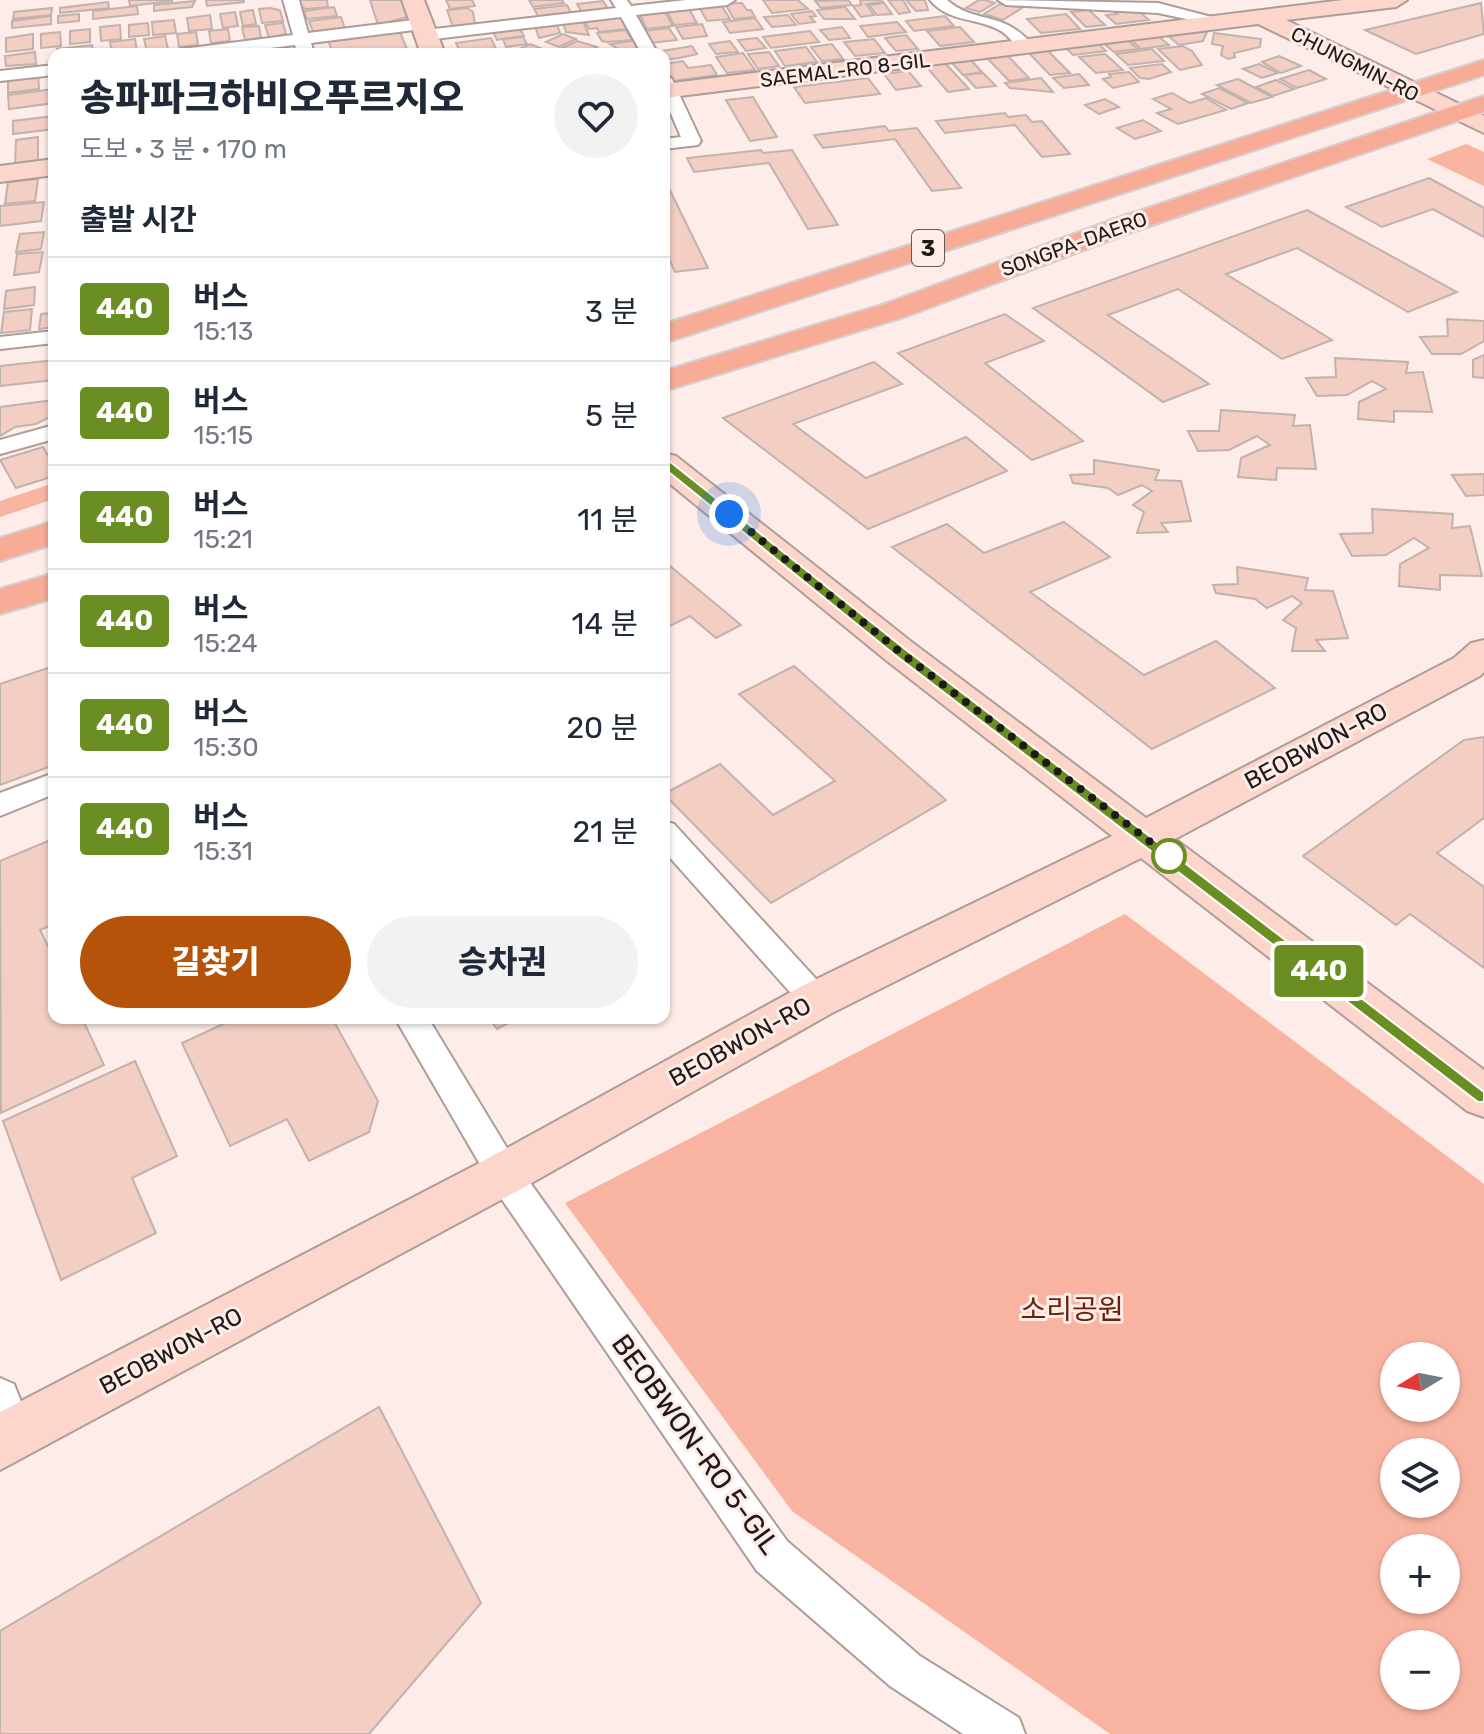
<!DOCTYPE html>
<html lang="ko">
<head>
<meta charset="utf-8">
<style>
  body { margin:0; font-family:Rubik,"Noto Sans KR",sans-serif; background:#f2f2f3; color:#1f2937; height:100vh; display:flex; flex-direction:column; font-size:30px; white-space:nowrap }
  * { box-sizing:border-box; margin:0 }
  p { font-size:26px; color:#747a83 }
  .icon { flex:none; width:44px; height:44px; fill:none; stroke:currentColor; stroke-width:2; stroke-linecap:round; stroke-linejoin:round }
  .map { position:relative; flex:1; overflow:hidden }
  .sheet { position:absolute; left:48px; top:48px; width:622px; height:976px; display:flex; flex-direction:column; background:#fff; border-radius:16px; box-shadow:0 2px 6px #0004 }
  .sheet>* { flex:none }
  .badge { padding:0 16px; border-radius:6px; font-size:28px; line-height:52px }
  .needle { width:52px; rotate:260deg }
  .tools { position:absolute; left:1380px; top:1342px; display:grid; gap:16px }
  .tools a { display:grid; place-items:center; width:80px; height:80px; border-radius:50%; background:#fff; box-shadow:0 2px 6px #0004; font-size:40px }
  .you { position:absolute; width:40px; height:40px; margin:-20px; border:6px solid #fff; border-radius:50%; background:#1a73e8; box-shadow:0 0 0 12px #1a73e833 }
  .map>.badge { position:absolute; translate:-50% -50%; box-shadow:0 0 0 4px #fff }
  h2 { padding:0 32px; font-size:30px; line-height:72px }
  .round { display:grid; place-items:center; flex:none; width:84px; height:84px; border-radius:42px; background:#f2f2f3 }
  .summary { display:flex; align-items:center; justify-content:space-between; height:136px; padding:0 32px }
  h1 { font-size:38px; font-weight:800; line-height:60px }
  .primary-button { display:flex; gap:16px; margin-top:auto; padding:16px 32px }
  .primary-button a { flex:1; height:92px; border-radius:48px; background:#b45309; color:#fff; font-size:32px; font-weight:800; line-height:92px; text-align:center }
  .primary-button a+a { background:#f2f2f3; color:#1f2937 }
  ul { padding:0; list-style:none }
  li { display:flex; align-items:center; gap:24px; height:104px; padding:0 32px; border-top:2px solid #e0e1e3 }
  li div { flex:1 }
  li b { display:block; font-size:30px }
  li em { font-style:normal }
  li .badge { min-width:88px; font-weight:700; text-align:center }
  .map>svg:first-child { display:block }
  .green { fill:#f8b4a1; fill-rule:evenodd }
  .building { fill:#f3cec3; stroke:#c2b2ad; stroke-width:2 }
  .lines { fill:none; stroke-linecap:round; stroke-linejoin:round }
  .street-casing { stroke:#ad9d99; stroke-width:4 }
  .secondary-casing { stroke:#ad9d99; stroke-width:4 }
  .primary-casing { stroke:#d2d1d1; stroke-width:4 }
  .street { fill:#fff; fill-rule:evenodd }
  .secondary { fill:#fcd6cb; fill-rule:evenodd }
  .primary { fill:#f8ac97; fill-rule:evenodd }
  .line { fill:#6b8e23; stroke:#fff; stroke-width:2 }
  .walk { stroke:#1f1917; stroke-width:8; stroke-dasharray:0 14.4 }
  .stop-dot { fill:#fff; stroke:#6b8e23; stroke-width:4 }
  .labels { text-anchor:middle; stroke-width:6; stroke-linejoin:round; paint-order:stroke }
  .far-street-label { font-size:20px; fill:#1f1917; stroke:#fdece7 }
  .shield { fill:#fdece7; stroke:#625855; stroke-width:2 }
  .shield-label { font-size:22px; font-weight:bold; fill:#1f1917 }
  .street-label { font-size:24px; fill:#1f1917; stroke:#fdece7 }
  .near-park-label { font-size:28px; fill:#6b2008; stroke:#fdece7 }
  .near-street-label { font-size:28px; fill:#1f1917; stroke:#fdece7 }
</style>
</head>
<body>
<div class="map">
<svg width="1484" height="1734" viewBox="0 0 1484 1734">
  <rect width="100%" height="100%" fill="#fdece7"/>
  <g class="green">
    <polygon points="1466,144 1484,152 1484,186 1427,159"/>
    <polygon points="54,483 54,499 0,517 0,501"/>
    <path d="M1125 914 1484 1184V1734H1110L792 1511 565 1203ZM1394 1356H1446V1408H1394ZM1446 1452V1504H1394V1452ZM1394 1548H1446V1600H1394ZM1394 1644H1446V1696H1394Z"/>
  </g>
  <g class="building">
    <polygon points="129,0 172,0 172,1 130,6"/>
    <polygon points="206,0 244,0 244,2 207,6"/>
    <polygon points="298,0 327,0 328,7 306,9 299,6"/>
    <polygon points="370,0 406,0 411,16 378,25"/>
    <polygon points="446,0 472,0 475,6 450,9"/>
    <polygon points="529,0 562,0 564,3 533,7"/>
    <polygon points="763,0 798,0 808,9 772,13"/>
    <polygon points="848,0 852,5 821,8 815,1"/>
    <polygon points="860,0 881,0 883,2 866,4 874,15 861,17 853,6 861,5"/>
    <polygon points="888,0 903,0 910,12 899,14"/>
    <polygon points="906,0 925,0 928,10 916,11"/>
    <polygon points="979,0 985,0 995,3 980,12 966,8"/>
    <polygon points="195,1 192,7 154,11 154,5"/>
    <polygon points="603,1 608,9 582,12 577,4"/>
    <polygon points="108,2 109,8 60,13 60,8"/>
    <polygon points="742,3 747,10 751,10 755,17 734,19 725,4"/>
    <polygon points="884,3 892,14 877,15 869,5"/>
    <polygon points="1481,3 1484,34 1416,54 1365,30"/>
    <polygon points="1000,4 1010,5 1022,8 1003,20 984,14"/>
    <polygon points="567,5 571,13 539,17 534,9"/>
    <polygon points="721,5 730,19 707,21 699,7"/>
    <polygon points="137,6 138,14 93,19 93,11"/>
    <polygon points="334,7 337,16 307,19 304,11"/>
    <polygon points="845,7 855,19 824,19 817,10"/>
    <polygon points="52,8 51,15 13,19 14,12"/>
    <polygon points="270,8 280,10 283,21 262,23 259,9"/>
    <polygon points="467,8 473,12 475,24 453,27 447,10"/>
    <polygon points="1135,8 1149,20 1116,24 1106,15 1117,14 1113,10"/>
    <polygon points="689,9 697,23 674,25 667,11"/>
    <polygon points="253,10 256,24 243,26 240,12"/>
    <polygon points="1089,10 1105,25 1086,27 1071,12"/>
    <polygon points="812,11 816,16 810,17 815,22 799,24 791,14"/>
    <polygon points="235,12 238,26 223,28 220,14"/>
    <polygon points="665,12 673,26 647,29 640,15"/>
    <polygon points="79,14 79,21 58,23 58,16"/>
    <polygon points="1066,14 1080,29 1041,33 1027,19"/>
    <polygon points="210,15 212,29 189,31 187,18"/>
    <polygon points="788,15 796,25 772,27 764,17"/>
    <polygon points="51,16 51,24 12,28 12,21"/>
    <polygon points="945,16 954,26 914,31 906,21"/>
    <polygon points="341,17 345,29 313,32 309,21"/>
    <polygon points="614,17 621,18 627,29 599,32 597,28 589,29 584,20"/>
    <polygon points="755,18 763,29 730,33 723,22"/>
    <polygon points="174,20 176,33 153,35 152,22"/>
    <polygon points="583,21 589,35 566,32 563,23"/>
    <polygon points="897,22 906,32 868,37 860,26"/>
    <polygon points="148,23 149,35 129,37 129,25"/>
    <polygon points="283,23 286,34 269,38 265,25"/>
    <polygon points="557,24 560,33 539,38 535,26"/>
    <polygon points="702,24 707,36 683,39 676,27"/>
    <polygon points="120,25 121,39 101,41 100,27"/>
    <polygon points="259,26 261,38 245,40 242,27"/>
    <polygon points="842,27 850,38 829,40 820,30"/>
    <polygon points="960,27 974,42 940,46 927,31"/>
    <polygon points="519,28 524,36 497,40 492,30"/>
    <polygon points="669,28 677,40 651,43 644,31"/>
    <polygon points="90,29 90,42 70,44 70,31"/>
    <polygon points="228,29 230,41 211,43 209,31"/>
    <polygon points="626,30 632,40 607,42 602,41 597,33"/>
    <polygon points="1200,30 1207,32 1203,41 1179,45 1167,35"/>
    <polygon points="810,31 819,42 771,48 763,37"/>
    <polygon points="60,32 61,46 41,48 41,34"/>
    <polygon points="196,32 198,45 179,47 177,34"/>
    <polygon points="400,32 409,54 333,54 328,40"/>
    <polygon points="1214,33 1261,39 1260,47 1234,53 1235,57 1228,59 1221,55 1223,46 1212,44"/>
    <polygon points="33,34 33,49 6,52 6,38"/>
    <polygon points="563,34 576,39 559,47 546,42"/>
    <polygon points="906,35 918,49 896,51 885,38"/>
    <polygon points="165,36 168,49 147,52 144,39"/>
    <polygon points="1158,36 1169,45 1141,49 1131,40"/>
    <polygon points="523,37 527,44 506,47 503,39"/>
    <polygon points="491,38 497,51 461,54 456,43"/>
    <polygon points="757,38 766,48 746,51 738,40"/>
    <polygon points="135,39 137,52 112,54 110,42"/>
    <polygon points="874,39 885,53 855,56 844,42"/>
    <polygon points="1127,40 1138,49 1114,52 1103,43"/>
    <polygon points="577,41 597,47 583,54 562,48"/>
    <polygon points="633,41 640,53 627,54 610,44"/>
    <polygon points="730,41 738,52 716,54 709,44"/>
    <polygon points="1098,43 1106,51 1073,55 1066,48"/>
    <polygon points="530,44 545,50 536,54 508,54"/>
    <polygon points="832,44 843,59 822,61 811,47"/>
    <polygon points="92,45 94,54 57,54 57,49"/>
    <polygon points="276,46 285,47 286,54 239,54 238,50"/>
    <polygon points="692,46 697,54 679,58 664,60 664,54 656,52"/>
    <polygon points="1183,46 1192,51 1202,65 1180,70 1158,49"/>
    <polygon points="806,47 817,62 785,66 775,51"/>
    <polygon points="1152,49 1164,61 1128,65 1116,54"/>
    <polygon points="1047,50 1070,73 1050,75 1028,52"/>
    <polygon points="35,52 36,64 6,66 5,56"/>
    <polygon points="769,52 779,66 758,69 748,54"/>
    <polygon points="743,53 755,70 727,73 716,57"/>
    <polygon points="1105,54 1123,70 1096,73 1079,57"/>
    <polygon points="1007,55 1029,78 1009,81 987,58"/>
    <polygon points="1279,56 1301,66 1281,73 1262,62"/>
    <polygon points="970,59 982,72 963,75 951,62"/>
    <polygon points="683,61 688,68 711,65 717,75 673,81 664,64"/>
    <polygon points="945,63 969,89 948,92 925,65"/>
    <polygon points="1162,64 1171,72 1149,79 1140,78 1130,68"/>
    <polygon points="1259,64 1278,73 1262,78 1243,69"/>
    <polygon points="1309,70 1326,79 1297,88 1280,79"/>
    <polygon points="908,71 921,86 896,90 884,74"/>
    <polygon points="1129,72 1139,82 1113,88 1103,79 1111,77 1109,74"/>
    <polygon points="983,73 996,86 976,88 964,75"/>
    <polygon points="38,74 39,89 8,93 8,79"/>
    <polygon points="1079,74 1089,85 1064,88 1053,78"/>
    <polygon points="868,78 880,94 805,103 794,87"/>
    <polygon points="1041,78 1053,92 1010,88 1005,83"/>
    <polygon points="1238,79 1272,97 1251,103 1217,85"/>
    <polygon points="1276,80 1294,89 1273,96 1256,87"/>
    <polygon points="1219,88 1248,103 1231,109 1202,94"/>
    <polygon points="54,89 54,103 9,109 8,95"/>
    <polygon points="1172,93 1190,103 1206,98 1226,110 1178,124 1157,113 1171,109 1153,99"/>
    <polygon points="753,97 777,137 750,141 726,100"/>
    <polygon points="1105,99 1119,107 1099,114 1085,105"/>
    <polygon points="1005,113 1008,117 1026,115 1032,122 1042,121 1070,154 1042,157 1015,125 945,133 936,121"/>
    <polygon points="54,116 54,129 13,134 13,121"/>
    <polygon points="1143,120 1161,131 1135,139 1117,128"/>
    <polygon points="885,126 889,131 917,128 961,188 932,191 895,139 823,148 814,135"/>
    <polygon points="38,137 38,162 15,165 16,140"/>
    <polygon points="761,150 763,153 792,150 838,225 808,229 769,163 694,172 687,158"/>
    <polygon points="664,178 708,268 675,272 664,248"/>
    <polygon points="1429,178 1484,208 1484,237 1433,209 1382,227 1346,207"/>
    <polygon points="38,179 35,201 5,204 8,182"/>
    <polygon points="44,202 41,221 0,226 0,206"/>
    <polygon points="1307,210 1457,292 1408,312 1297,248 1226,274 1332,340 1282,359 1178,289 1108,315 1209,384 1163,402 1033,308"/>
    <polygon points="44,232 41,249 16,252 20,234"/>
    <polygon points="43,252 39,272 14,275 17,254"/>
    <polygon points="35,287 34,305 4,309 6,291"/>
    <polygon points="52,306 54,327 39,329 41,314 51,313"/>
    <polygon points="32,309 30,330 1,333 4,312"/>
    <polygon points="1005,314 1044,341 985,363 1083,441 1032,460 898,353"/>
    <polygon points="1447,319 1484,321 1484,341 1461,354 1432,354 1420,337 1448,336"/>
    <polygon points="1484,355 1484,378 1473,377 1473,360"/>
    <polygon points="1335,358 1408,362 1406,373 1423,372 1432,412 1394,411 1394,422 1358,419 1359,402 1386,389 1372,381 1347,395 1317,396 1306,378 1336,377"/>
    <polygon points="54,360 54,380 0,386 0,366"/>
    <polygon points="874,362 902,384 793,424 866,478 966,437 1007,471 868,529 723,418"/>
    <polygon points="54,400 54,415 36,424 15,427 0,436 0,407"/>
    <polygon points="1221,410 1295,415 1293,426 1310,425 1316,469 1277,468 1276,480 1238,477 1241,458 1270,445 1257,436 1229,450 1198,451 1188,431 1219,431"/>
    <polygon points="43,447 54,466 54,476 16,488 0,460"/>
    <polygon points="1094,460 1159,470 1155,480 1181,481 1191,521 1161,523 1168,532 1137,533 1144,512 1133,505 1152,491 1142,485 1118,495 1108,488 1073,483 1070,475 1094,474"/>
    <polygon points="1484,474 1484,495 1466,496 1452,475"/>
    <polygon points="1372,509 1453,514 1452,528 1470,526 1482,576 1440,575 1440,590 1399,586 1400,564 1429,548 1414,538 1386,555 1352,556 1340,534 1373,533"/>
    <polygon points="1064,522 1110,557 1030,592 1144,675 1216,641 1275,688 1152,749 892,547 947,524 984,553"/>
    <polygon points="664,561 741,625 716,638 690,616 664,629"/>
    <polygon points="1237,567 1308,578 1305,590 1333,591 1348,638 1316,640 1325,651 1292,651 1296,628 1283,620 1302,603 1292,596 1267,608 1255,599 1216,593 1213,585 1238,584"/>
    <polygon points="54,666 54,765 0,785 0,684"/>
    <polygon points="794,666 946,800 771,903 664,794 720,764 773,815 835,781 739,694"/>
    <polygon points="1484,737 1484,818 1437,853 1484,887 1484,968 1410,914 1396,925 1303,856 1464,740"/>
    <polygon points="48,841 54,852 54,924 40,930 54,958 54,1018 82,1018 104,1065 1,1113 0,861"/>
    <polygon points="236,1018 332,1018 378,1101 369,1132 309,1161 287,1119 230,1146 182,1043"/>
    <polygon points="489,1018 518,1018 497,1029"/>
    <polygon points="135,1061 177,1156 132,1178 156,1233 61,1280 3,1121"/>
    <polygon points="379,1407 481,1603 369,1734 0,1734 0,1631"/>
  </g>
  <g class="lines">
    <defs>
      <g id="street">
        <polygon points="283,0 299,0 308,33 422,19 430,24 422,29 311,43 314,54 298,54 295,45 221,54 174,54 182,49 293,35"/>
        <polygon points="611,0 627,0 631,6 686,0 735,0 727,5 636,15 658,54 642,54 621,17 426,40 418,35 426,30 616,8"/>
        <path d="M930 0H947C975 25 1004 9 1034 47L1026 52C1015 48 1011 37 1001 31 977 17 949 23 930 0Z"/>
        <polygon points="998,0 1158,3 1227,21 1219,26 1158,13 1006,5"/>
        <polygon points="54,65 54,75 0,81 0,71"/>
        <polygon points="664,74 672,79 701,141 698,145 664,149 664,139 681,137 664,98"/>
        <polygon points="54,331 54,343 0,349 0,337"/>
        <polygon points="54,425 54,439 0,454 0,440"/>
        <polygon points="54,773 54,794 0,816 0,793"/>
        <polygon points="664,821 674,824 827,991 832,1000 827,1009 816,1013 805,1009 664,851"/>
        <polygon points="395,1018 428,1018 516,1163 787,1541 920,1656 1019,1718 1025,1734 963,1734 890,1686 757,1571 492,1185"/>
        <polygon points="0,1378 14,1384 34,1435 28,1449 14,1455 0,1449"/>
      </g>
      <g id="secondary">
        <polygon points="402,0 424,0 445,54 421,54"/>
        <polygon points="1343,0 1407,0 1396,7 1286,20 1484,116 1484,133 1258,24 664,98 664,84"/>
        <polygon points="54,159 54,175 0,182 0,166"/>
        <polygon points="664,453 676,456 913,643 1146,818 1454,658 1471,643 1484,640 1484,672 1480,676 1175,839 1484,1070 1484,1117 1467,1111 1141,858 832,1013 521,1189 0,1470 0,1412 487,1159 800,987 1112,836 887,661 664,479"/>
      </g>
      <g id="primary">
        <polygon points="1484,60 1484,75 664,343 664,324"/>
        <polygon points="1484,96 1484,112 1132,232 907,316 664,391 664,371 885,304 1112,220"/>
        <polygon points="54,521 54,544 0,561 0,538"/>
        <polygon points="54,573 54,598 0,614 0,589"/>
      </g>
    </defs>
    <use href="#street" class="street-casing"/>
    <use href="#secondary" class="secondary-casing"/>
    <use href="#primary" class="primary-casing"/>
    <use href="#street" class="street"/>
    <use href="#secondary" class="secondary"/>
    <use href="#primary" class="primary"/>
  </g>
  <polygon class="line" points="660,460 668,460 905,649 1484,1092 1484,1102 1478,1102 895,655 660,465"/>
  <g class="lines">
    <polyline class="walk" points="729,514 900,652 1169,856"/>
  </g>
  <circle class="stop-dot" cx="1169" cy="856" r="16"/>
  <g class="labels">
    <g class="far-street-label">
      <text transform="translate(1355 64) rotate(27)" y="7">CHUNGMIN-RO</text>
      <text transform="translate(845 70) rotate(-7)" y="7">SAEMAL-RO 8-GIL</text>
      <text transform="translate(1074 244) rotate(-20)" y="7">SONGPA-DAERO</text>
    </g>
    <rect class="shield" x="912" y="230" width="32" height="36" rx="6"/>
    <g class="shield-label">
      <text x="928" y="256">3</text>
    </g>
    <g class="street-label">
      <text transform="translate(1316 746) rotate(-28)" y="8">BEOBWON-RO</text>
      <text transform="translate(740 1042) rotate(-29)" y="8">BEOBWON-RO</text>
      <text transform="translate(171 1351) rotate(-28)" y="8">BEOBWON-RO</text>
    </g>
    <g class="near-park-label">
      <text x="1072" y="1319">소리공원</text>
    </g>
    <g class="near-street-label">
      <text transform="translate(696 1444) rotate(54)" y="10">BEOBWON-RO 5-GIL</text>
    </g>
  </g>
</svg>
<div class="tools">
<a><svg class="needle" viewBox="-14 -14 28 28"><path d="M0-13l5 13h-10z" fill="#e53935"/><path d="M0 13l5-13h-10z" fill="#747a83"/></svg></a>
<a><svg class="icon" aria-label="layers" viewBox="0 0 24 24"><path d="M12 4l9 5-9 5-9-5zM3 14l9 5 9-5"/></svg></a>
<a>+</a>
<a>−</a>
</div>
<div class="you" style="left:729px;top:514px"></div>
<b class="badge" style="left:1319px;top:971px;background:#6b8e23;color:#fff">440</b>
<section class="sheet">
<div class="summary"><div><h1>송파파크하비오푸르지오</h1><p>도보 · 3 분 · 170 m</p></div><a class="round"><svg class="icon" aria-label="heart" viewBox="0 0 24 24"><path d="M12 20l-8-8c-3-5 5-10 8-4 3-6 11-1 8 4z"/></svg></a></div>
<h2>출발 시간</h2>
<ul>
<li><span class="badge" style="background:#6b8e23;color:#fff">440</span><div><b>버스</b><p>15:13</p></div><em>3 분</em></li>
<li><span class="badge" style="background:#6b8e23;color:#fff">440</span><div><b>버스</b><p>15:15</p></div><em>5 분</em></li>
<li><span class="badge" style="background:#6b8e23;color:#fff">440</span><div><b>버스</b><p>15:21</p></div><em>11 분</em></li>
<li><span class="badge" style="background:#6b8e23;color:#fff">440</span><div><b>버스</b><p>15:24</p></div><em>14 분</em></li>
<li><span class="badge" style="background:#6b8e23;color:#fff">440</span><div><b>버스</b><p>15:30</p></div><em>20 분</em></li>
<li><span class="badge" style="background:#6b8e23;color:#fff">440</span><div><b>버스</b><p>15:31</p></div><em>21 분</em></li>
</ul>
<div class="primary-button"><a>길찾기</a><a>승차권</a></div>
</section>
</div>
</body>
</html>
